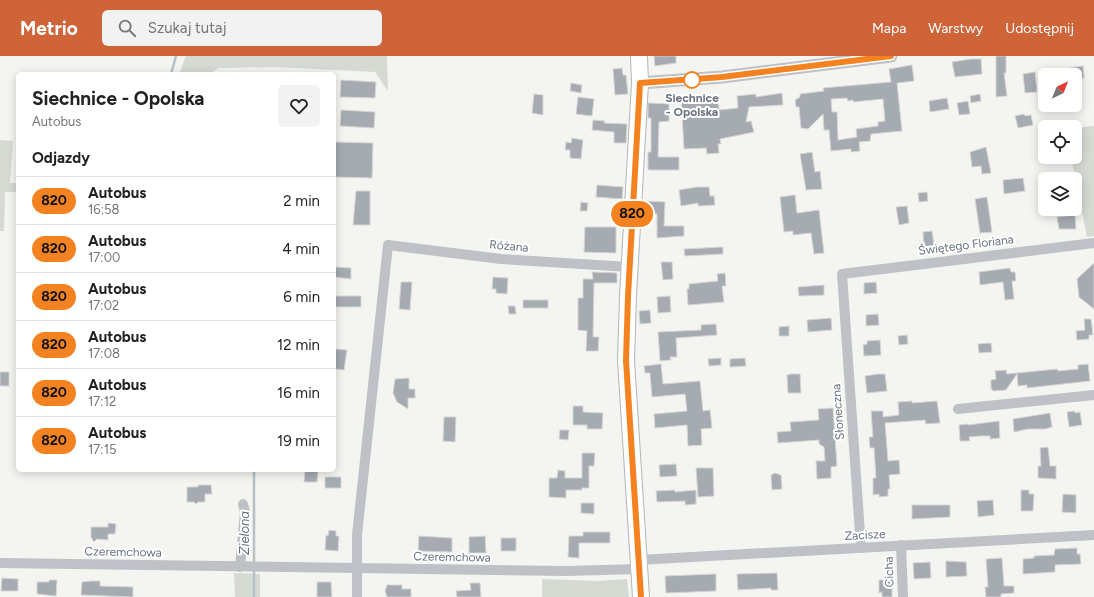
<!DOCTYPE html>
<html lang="pl">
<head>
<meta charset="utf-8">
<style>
  body { margin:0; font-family:Figtree,sans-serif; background:#f2f2f2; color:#222; height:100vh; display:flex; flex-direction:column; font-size:15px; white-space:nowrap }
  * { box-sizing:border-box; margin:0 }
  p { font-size:13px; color:#767676 }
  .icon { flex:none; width:22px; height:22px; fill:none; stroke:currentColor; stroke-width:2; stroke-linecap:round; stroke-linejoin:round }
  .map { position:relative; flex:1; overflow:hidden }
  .side { position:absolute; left:16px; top:16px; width:320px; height:400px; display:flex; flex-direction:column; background:#fff; border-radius:6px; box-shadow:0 2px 10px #0003 }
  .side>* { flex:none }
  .badge { padding:0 8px; border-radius:13px; font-size:14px; line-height:26px }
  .needle { width:26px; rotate:43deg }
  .controls { position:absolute; left:1038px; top:12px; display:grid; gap:8px }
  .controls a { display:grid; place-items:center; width:44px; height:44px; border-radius:6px; background:#fff; box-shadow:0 2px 10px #0003; font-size:20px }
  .map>.badge { position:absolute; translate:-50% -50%; box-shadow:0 0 0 2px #fff }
  h2 { padding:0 16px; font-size:15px; line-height:36px }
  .round { display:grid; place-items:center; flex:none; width:42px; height:42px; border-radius:6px; background:#f2f2f2 }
  .headline { display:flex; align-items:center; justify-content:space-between; height:68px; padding:0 16px }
  h1 { font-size:19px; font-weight:700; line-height:30px }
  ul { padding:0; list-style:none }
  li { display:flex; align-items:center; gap:12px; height:48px; padding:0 16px; border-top:1px solid #e0e0e0 }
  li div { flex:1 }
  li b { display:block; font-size:15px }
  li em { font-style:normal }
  li .badge { min-width:44px; font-weight:700; text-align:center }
  header { display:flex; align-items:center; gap:24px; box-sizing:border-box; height:56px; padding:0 20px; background:#ce6438; color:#fff }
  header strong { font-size:19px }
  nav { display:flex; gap:22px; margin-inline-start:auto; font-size:14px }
  .search { width:280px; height:36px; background:#f2f2f2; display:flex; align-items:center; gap:10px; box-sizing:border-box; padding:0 14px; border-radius:6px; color:#767676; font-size:15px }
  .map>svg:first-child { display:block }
  .green { fill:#d5dbd3 }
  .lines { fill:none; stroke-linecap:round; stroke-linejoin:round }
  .stream { stroke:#b7c0c5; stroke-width:2.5 }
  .building { fill:#a5abb1; stroke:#d6d6d4; fill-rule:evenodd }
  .primary-casing { stroke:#b2b5b9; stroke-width:18 }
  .minor { stroke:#bec1c5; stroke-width:10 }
  .tertiary { stroke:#bec1c5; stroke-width:13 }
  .primary { stroke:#fff; stroke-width:16 }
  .line-casing { stroke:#fff; stroke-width:9 }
  .line { stroke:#f58220; stroke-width:6 }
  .stop-dot { fill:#fff; stroke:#f58220; stroke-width:2 }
  .labels { text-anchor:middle; stroke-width:4; stroke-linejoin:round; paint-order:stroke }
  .stop-label { font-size:12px; font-weight:bold; fill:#67737f; stroke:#fff }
  .street-label { font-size:12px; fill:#67737f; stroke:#fff }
  .water-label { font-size:13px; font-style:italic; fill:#63737c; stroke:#fff }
</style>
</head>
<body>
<header>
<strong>Metrio</strong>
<div class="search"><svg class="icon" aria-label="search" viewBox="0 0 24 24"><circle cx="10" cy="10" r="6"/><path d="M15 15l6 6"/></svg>Szukaj tutaj</div>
<nav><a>Mapa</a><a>Warstwy</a><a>Udostępnij</a></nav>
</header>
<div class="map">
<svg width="1094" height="541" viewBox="0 0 1094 541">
  <rect width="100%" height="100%" fill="#f4f5f1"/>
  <g class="green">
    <polygon points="186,0 387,0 388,35 375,16 276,11 219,12 209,18 179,18"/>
    <polygon points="1094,70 1094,180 1087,181 1071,101 1075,101 1075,72"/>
    <polygon points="0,84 13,85 10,127 18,127 18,136 5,136 4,175 0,175"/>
    <polygon points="234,517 260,518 260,541 235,541"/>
    <polygon points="542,523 597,525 627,523 629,541 542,541"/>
  </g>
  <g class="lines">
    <g class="stream">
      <polyline points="171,18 176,0"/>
      <polyline points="254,414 254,507"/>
      <polyline points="254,541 254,512"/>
    </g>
  </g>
  <g class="building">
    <polygon points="654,0 676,0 676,7 655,10"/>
    <polygon points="996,0 1006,0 1006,17 1004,17 1007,40 996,41"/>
    <polygon points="971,3 981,3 982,18 955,21 952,6"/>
    <path d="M912 9 914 25 897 27 902 75 871 78 870 85 859 86 860 95 851 96V93L831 95 829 74H824L823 58 808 73 801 72 799 51H796L795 44 800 41V38L824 35 823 32 891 26 889 13ZM847 42 848 45 853 44V46L883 43 885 65 878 66V70L856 73 857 81 838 84 837 56H832L831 43Z"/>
    <polygon points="1083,10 1084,22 1075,23 1075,19 1071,19 1070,12"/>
    <polygon points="622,12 623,19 626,19 628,38 615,39 613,13"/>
    <polygon points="1035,16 1037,36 1025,37 1023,18"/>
    <polygon points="341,24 376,26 375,42 340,41"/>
    <polygon points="571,27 582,29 581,37 570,35"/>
    <polygon points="782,37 783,49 749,51 746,66 751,65 754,76 720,83 721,88 718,88 719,97 707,98 706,92 684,93 681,41 692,40 692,43 717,40 719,54 738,52 737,40 756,38 756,41"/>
    <polygon points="534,38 543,39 543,59 532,57"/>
    <polygon points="980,38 981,45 971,47 970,40"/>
    <polygon points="578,41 594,43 592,60 576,58"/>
    <polygon points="947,42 949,53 930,56 929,45"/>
    <polygon points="968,45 970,58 959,59 957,47"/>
    <polygon points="648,47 669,48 669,65 659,66 658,101 679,101 679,114 648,114 648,96 651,96 651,62 648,62"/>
    <polygon points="341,54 375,56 374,72 340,70"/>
    <polygon points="1024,58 1025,60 1031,59 1033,69 1018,72 1015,60"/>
    <polygon points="593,64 605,65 604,67 627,68 626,87 614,87 614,76 592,74"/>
    <polygon points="572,82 583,84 581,103 570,102 570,94 565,94 566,86 571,87"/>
    <polygon points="334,86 373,87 372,122 334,121"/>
    <polygon points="986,91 991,117 982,118 981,110 972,111 970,96"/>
    <polygon points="812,96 815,116 820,115 822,133 806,134 800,98"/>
    <polygon points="1023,122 1025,135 1004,138 1003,124"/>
    <polygon points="597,129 623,131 622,143 596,141"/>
    <polygon points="697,131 709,131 710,140 714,140 715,149 698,150 698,147 681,150 679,134"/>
    <polygon points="356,135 370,135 370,169 353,169"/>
    <polygon points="927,136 928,145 919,146 918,137"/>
    <polygon points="795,139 797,157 819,154 824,197 814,198 811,177 793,179 793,175 784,176 780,141"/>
    <polygon points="987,141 992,176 980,177 975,143"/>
    <polygon points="646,145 665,146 664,170 684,170 684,180 657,182 657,158 645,157"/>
    <polygon points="581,146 588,147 587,155 580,155"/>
    <polygon points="907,150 909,167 899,169 896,151"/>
    <polygon points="1075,159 1076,173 1059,173 1057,161"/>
    <polygon points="585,171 616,171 616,197 584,196"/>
    <polygon points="932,175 934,190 924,191 923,176"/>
    <polygon points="723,191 723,198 685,200 684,193"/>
    <polygon points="661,206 672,206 673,223 663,224"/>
    <polygon points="1094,207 1094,253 1079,241 1077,223"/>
    <polygon points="334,211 351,212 351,223 334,221"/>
    <polygon points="1010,212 1011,216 1015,216 1016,225 1012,225 1014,243 1005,244 1003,226 980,229 979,216"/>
    <polygon points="592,216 617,217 617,227 594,227 593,281 599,281 598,295 586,295 587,275 578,274 578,242 583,242 583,223 593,223"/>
    <polygon points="725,217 726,230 722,230 724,246 688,249 687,233 689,233 689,228 718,225 717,218"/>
    <polygon points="493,221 508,222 507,238 496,237 496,233 492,233"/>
    <polygon points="401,226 412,226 410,254 399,253"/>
    <polygon points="876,226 877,237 864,238 864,227"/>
    <polygon points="824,229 824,239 799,240 798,231"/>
    <rect x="334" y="240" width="27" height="11"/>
    <polygon points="670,240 671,256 658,257 657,241"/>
    <rect x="523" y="244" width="25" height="8"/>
    <polygon points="508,250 515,250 516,258 509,258"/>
    <polygon points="650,254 651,267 640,268 639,255"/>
    <polygon points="878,258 879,269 866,270 866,259"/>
    <polygon points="831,262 832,274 808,276 807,264"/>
    <polygon points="1084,263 1091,263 1093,279 1089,279 1089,283 1077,284 1076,275 1085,274"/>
    <polygon points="716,268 717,279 676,282 677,301 670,301 671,304 660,305 658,276 701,274 701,269"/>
    <polygon points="789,270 789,280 779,280 779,271"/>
    <polygon points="907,279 908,288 899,289 898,280"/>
    <polygon points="880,284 881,299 864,300 863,289 867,288 867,285"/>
    <polygon points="991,287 992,296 979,297 978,288"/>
    <polygon points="334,293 347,294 344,314 335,313"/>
    <polygon points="721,302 721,309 709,310 708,303"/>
    <polygon points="745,302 746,310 730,311 730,303"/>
    <polygon points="661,308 663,328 700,325 703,355 710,354 712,372 701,373 702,389 688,390 687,369 655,372 654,358 687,355 685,338 652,341 650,317 645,317 644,310"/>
    <polygon points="1088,308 1090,325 1027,332 1027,329 1018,330 1017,318 1006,334 993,335 991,332 991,324 996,323 995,315 1006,314 1007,318 1057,313 1058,315 1078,313 1078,309"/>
    <rect x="0" y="316" width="9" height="14"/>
    <polygon points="791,318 800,318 801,337 788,337 787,319"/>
    <polygon points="878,318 885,318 887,335 867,337 865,320"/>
    <polygon points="409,322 409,333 415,333 415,342 408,342 408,353 397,346 393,337 395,323"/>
    <polygon points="912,345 912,347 937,345 940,367 926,368 925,364 885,367 888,405 899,404 900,418 889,419 890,433 888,433 888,440 879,441 879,438 873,439 873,422 876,422 874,392 870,392 869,381 873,381 871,355 883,355 883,361 899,359 898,346"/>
    <polygon points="573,350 583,350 583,356 603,357 602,373 587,373 587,369 573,369"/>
    <polygon points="833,352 837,410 831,411 831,422 817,423 816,405 825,405 824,391 819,388 819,384 778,387 777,376 791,375 790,366 819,364 818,353"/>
    <polygon points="1075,355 1075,357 1080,356 1082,369 1069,371 1067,356"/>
    <polygon points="1050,357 1052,371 1045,373 1028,373 1014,376 1013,363"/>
    <polygon points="444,361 456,361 455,386 443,385"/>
    <polygon points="999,365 1000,382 990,383 990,380 980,380 969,381 970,385 960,385 959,369 968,368 968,369"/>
    <polygon points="560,374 569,374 568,384 559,383"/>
    <polygon points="1048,391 1050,410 1056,410 1056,423 1038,422 1038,410 1041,410 1040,392"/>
    <polygon points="582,397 595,397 594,410 589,410 589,432 582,432 582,434 566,434 566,442 549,441 549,422 557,422 558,414 565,415 565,422 582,422"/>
    <polygon points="676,408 677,420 660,421 659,409"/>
    <polygon points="696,412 713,412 714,440 698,441"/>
    <polygon points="305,414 318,415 317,426 304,426"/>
    <polygon points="775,417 781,419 782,433 772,434 771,419"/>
    <rect x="325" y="421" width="16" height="11"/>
    <polygon points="198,429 211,429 212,438 205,438 205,446 198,446 196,448 194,446 187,446 187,431 198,431"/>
    <polygon points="675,434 675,436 696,434 696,448 685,449 685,445 657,446 656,435"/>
    <polygon points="1021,434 1029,434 1029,438 1034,438 1033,455 1021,455"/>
    <polygon points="1063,438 1076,439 1076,457 1062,456"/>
    <polygon points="993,444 994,459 978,461 977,445"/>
    <polygon points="581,447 594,447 594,458 581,457"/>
    <polygon points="912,449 950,449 950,461 912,463"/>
    <polygon points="108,467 116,468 115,478 108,478 108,484 97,483 94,486 91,481 91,471 108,471"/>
    <polygon points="329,474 336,475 336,480 339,480 338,495 325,494 326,479 328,480"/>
    <polygon points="583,476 610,476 610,487 579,487 579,502 568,501 569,480 583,480"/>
    <polygon points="419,480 452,482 452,496 418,495"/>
    <polygon points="485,480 486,497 469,497 469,481"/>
    <rect x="501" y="482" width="15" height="13"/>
    <polygon points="1077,492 1077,498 1080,498 1081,508 1055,509 1055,516 1023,518 1023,503 1034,502 1034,500 1054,499 1055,493"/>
    <polygon points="1002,502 1004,530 1014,530 1014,537 1001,538 1001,541 986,541 985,531 988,531 986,503"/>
    <polygon points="946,505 966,506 967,520 946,521"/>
    <polygon points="930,506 931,522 914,523 913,507"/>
    <polygon points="777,517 778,534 771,534 771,532 738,534 737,518"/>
    <polygon points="716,518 716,535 666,537 665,520"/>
    <polygon points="2,522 18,523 18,535 1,535"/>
    <polygon points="49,524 57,524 56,540 37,538 37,526 49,526"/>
    <polygon points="879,524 892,524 892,541 882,541 882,536 879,537"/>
    <polygon points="91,525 100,525 100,530 133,531 133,541 81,539 82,526"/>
    <polygon points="317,526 331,526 332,541 317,541"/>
    <polygon points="470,527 480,527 481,541 457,541 456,535 471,534"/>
    <polygon points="387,529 402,529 402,533 411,533 411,541 387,541 385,535"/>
  </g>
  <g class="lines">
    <defs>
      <polyline id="primary" points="639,0 640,27 628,240 626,304 641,541"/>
    </defs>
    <use href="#primary" class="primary-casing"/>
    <g class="minor">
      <polyline points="958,353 1094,339"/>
      <polyline points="901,489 903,541"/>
      <polyline points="861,492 842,218 1094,187"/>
      <polyline points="638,504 1094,479"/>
      <polyline points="0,507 567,515 639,513"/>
      <polyline points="240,511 245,456 243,448"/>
      <polyline points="357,541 357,479 388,189 501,203 629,211"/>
    </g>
    <polyline class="tertiary" points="640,27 722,21 891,0"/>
    <use href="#primary" class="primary"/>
  </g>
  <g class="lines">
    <defs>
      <polyline id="line" points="641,541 626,304 628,240 640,27 722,21 891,0"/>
    </defs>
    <use href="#line" class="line-casing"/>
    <use href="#line" class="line"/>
  </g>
  <circle class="stop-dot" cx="692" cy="24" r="8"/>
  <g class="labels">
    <g class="stop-label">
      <text x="692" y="46">Siechnice<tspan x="692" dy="14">- Opolska</tspan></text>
    </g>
    <g class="street-label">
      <text transform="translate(966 189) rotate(-7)" y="4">Świętego Floriana</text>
      <text transform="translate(509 190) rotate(5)" y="4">Różana</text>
      <text transform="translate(838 356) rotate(-94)" y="4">Słoneczna</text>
      <text transform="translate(865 479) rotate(-3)" y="4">Zacisze</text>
      <text transform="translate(123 496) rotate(1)" y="4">Czeremchowa</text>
      <text transform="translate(452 501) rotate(1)" y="4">Czeremchowa</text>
      <text transform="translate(889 516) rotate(-92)" y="4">Cicha</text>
    </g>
    <g class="water-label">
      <text transform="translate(244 477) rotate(-90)" y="5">Zielona</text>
    </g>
  </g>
</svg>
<div class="controls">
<a><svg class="needle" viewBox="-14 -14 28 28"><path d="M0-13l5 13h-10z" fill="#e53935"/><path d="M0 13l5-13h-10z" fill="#767676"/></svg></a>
<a><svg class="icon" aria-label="locate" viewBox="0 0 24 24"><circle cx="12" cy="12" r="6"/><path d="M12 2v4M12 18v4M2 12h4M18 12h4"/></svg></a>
<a><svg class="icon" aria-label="layers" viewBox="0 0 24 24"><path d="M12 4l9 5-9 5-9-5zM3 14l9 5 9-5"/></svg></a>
</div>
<b class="badge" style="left:632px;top:158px;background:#f58220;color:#111">820</b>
<section class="side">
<div class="headline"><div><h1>Siechnice - Opolska</h1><p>Autobus</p></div><a class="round"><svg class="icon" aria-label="heart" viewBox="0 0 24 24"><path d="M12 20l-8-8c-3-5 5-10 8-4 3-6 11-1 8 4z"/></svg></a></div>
<h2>Odjazdy</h2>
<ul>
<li><span class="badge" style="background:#f58220;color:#111">820</span><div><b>Autobus</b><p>16:58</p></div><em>2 min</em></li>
<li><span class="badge" style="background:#f58220;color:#111">820</span><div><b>Autobus</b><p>17:00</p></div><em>4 min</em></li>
<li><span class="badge" style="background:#f58220;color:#111">820</span><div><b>Autobus</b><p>17:02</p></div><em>6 min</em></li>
<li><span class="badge" style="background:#f58220;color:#111">820</span><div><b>Autobus</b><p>17:08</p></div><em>12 min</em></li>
<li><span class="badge" style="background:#f58220;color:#111">820</span><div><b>Autobus</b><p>17:12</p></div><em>16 min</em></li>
<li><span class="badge" style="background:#f58220;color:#111">820</span><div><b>Autobus</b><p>17:15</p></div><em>19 min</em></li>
</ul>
</section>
</div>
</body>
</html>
